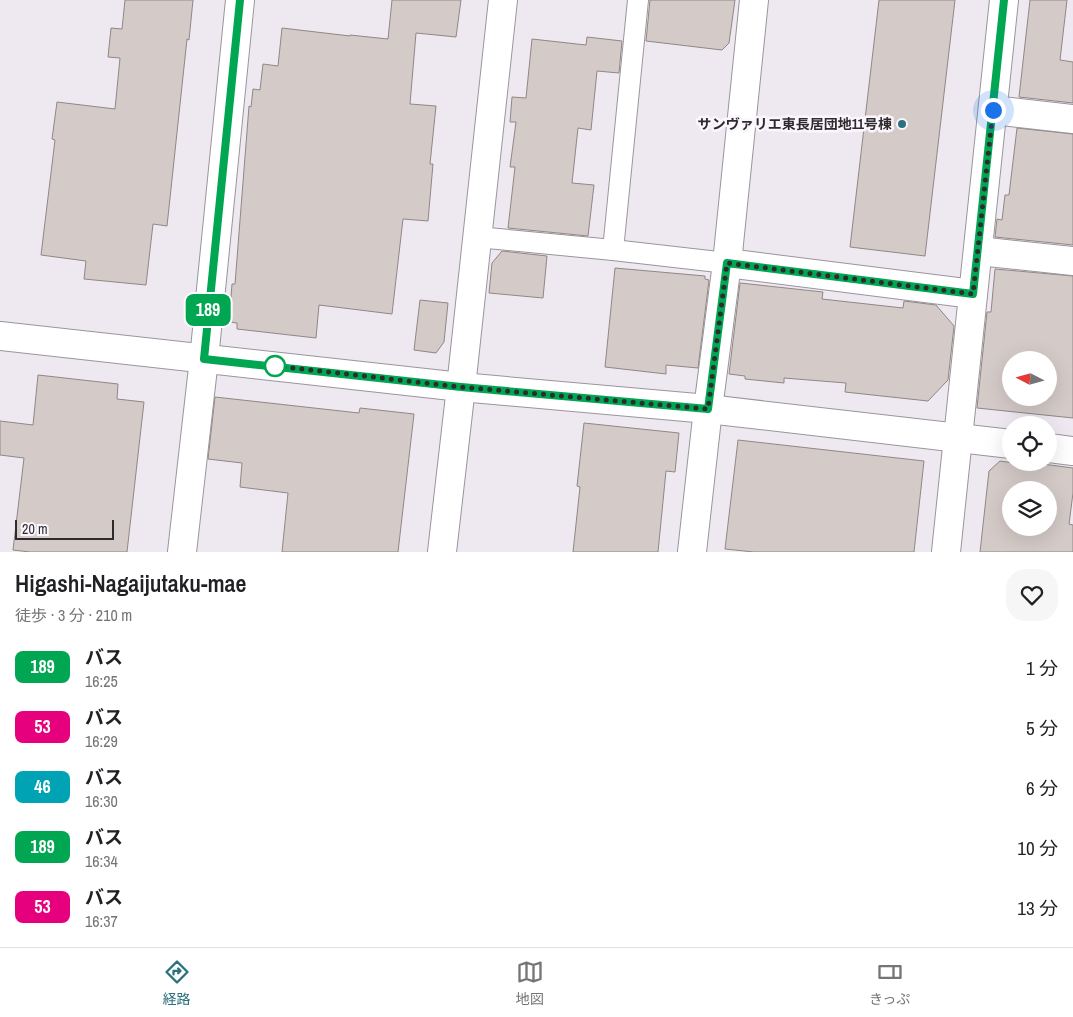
<!DOCTYPE html>
<html lang="ja">
<head>
<meta charset="utf-8">
<style>
  body { margin:0; font-family:"Archivo Narrow","Noto Sans JP",sans-serif; background:#f6f6f6; color:#202124; height:100vh; display:flex; flex-direction:column; font-size:19px; white-space:nowrap }
  * { box-sizing:border-box; margin:0 }
  p { font-size:16px; color:#757577 }
  .icon { flex:none; width:28px; height:28px; fill:none; stroke:currentColor; stroke-width:2; stroke-linecap:round; stroke-linejoin:round }
  .map { position:relative; height:552px; overflow:hidden }
  .panel { display:flex; flex-direction:column; background:#fff; flex:1 }
  .panel>* { flex:none }
  .badge { padding:0 10px; border-radius:8px; font-size:18px; line-height:32px }
  .needle { width:32px; rotate:276deg }
  .controls { position:absolute; left:1002px; top:351px; display:grid; gap:10px }
  .controls a { display:grid; place-items:center; width:55px; height:55px; border-radius:50%; background:#fff; box-shadow:0 5px 20px #0002; font-size:25px }
  .scale { position:absolute; left:15px; bottom:12px; width:99px; box-sizing:border-box; padding-left:5px; border:2px solid #2d2b2e; border-top:0; font-size:14px; line-height:18px; white-space:nowrap; color:#2d2b2e; -webkit-text-stroke:4px #fbf6fd; paint-order:stroke }
  .you { position:absolute; width:25px; height:25px; margin:-12px; border:4px solid #fff; border-radius:50%; background:#1a73e8; box-shadow:0 0 0 8px #1a73e833 }
  .map>.badge { position:absolute; translate:-50% -50%; box-shadow:0 0 0 2px #fff }
  .round { display:grid; place-items:center; flex:none; width:52px; height:52px; border-radius:20px; background:#f6f6f6 }
  .headline { display:flex; align-items:center; justify-content:space-between; height:85px; padding:0 15px }
  h1 { font-size:24px; font-weight:600; line-height:38px }
  ul { padding:0; list-style:none }
  li { display:flex; align-items:center; gap:15px; height:60px; padding:0 15px }
  li div { flex:1 }
  li b { display:block; font-size:19px }
  li em { font-style:normal }
  li .badge { min-width:55px; font-weight:700; text-align:center }
  .dock { display:flex; justify-content:space-around; align-items:center; height:70px; border-top:1px solid #e0e0e0; background:#fff; font-size:14px; color:#757577 }
  .dock a { display:grid; justify-items:center; gap:2px }
  .dock .on { color:#2a717e }
  .map>svg:first-child { display:block }
  .building { fill:#d4cac8; stroke:#908785; fill-rule:evenodd }
  .lines { fill:none; stroke-linecap:round; stroke-linejoin:round }
  .lane-casing { stroke:#9a959c; stroke-width:22 }
  .street-casing { stroke:#9a959c; stroke-width:30 }
  .secondary-casing { stroke:#9a959c; stroke-width:30 }
  .lane { stroke:#fff; stroke-width:20 }
  .street { stroke:#fff; stroke-width:28 }
  .secondary { stroke:#fff; stroke-width:28 }
  .line-casing { stroke:#fff; stroke-width:11 }
  .line { stroke:#00a651; stroke-width:8 }
  .walk { stroke:#2d2b2e; stroke-width:5; stroke-dasharray:0 9 }
  .poi-dot { fill:#2a717e; stroke:#fbf6fd; stroke-width:2 }
  .stop-dot { fill:#fff; stroke:#00a651; stroke-width:2.5 }
  .labels { text-anchor:middle; stroke-width:5; stroke-linejoin:round; paint-order:stroke }
  .poi-label { font-size:14px; font-weight:bold; fill:#2d2b2e; stroke:#fbf6fd; text-anchor:end }
</style>
</head>
<body>
<div class="map">
<svg width="1073" height="552" viewBox="0 0 1073 552">
  <rect width="100%" height="100%" fill="#eee9f0"/>
  <g class="building">
    <polygon points="125,0 193,0 189,40 187,39 167,226 153,224 146,285 84,279 86,261 41,255 55,140 52,139 57,102 115,109 120,58 108,57 111,28 122,29"/>
    <polygon points="392,0 461,0 456,37 416,33 410,104 436,106 430,164 433,164 428,221 403,219 392,314 319,305 316,338 237,329 237,323 229,322 232,284 235,284 249,106 251,107 253,89 260,90 263,64 278,66 282,28 350,36 350,35 388,39"/>
    <polygon points="650,0 735,0 729,43 722,50 646,41"/>
    <polygon points="879,0 955,0 925,256 850,247"/>
    <polygon points="1030,0 1067,0 1060,60 1073,62 1073,103 1019,97"/>
    <polygon points="587,37 622,41 619,73 597,71 591,130 578,128 572,183 594,185 588,236 508,228 515,167 510,167 516,122 510,122 512,97 526,98 532,39 586,45"/>
    <polygon points="1017,128 1073,134 1073,245 995,237 997,219 1002,220 1005,195 1009,195"/>
    <polygon points="502,251 547,256 543,298 489,293 492,263"/>
    <polygon points="615,268 705,276 705,279 709,280 698,368 666,365 666,374 605,367"/>
    <path d="M995 269 1073 276V418L977 408 987 312H991ZM1011 360H1049V398H1011Z"/>
    <polygon points="740,283 823,292 822,299 903,308 904,301 936,305 954,326 948,380 928,401 845,392 846,383 784,378 784,383 745,379 745,376 729,374"/>
    <polygon points="420,300 448,303 444,342 436,353 414,350"/>
    <polygon points="38,375 118,384 117,399 144,402 127,552 30,552 13,550 24,458 0,455 0,421 33,425"/>
    <polygon points="215,397 359,413 360,408 414,414 398,552 282,552 288,493 240,487 242,463 208,459"/>
    <polygon points="584,423 679,433 675,472 666,471 658,552 573,552 580,487 577,486"/>
    <polygon points="738,440 924,461 914,552 754,552 725,549"/>
    <path d="M1000 461 1034 466 1035 463 1073 468V493L1069 524 1073 525V552H980L989 471ZM1011 490H1049V528H1011Z"/>
  </g>
  <g class="lines">
    <defs>
      <g id="lane">
        <polyline points="477,237 613,250 727,263"/>
        <polyline points="613,250 638,0"/>
      </g>
      <g id="street">
        <polyline points="993,110 1073,119"/>
        <polyline points="978,251 1073,261"/>
        <polyline points="727,263 973,294"/>
        <polyline points="182,552 204,359 240,0"/>
        <polyline points="692,552 708,409 727,263 754,0"/>
        <polyline points="946,552 1004,0"/>
      </g>
      <g id="secondary">
        <polyline points="0,336 461,387 708,409 1011,444"/>
        <polyline points="1049,448 1073,451"/>
        <polyline points="442,552 461,387 503,0"/>
      </g>
    </defs>
    <use href="#lane" class="lane-casing"/>
    <use href="#street" class="street-casing"/>
    <use href="#secondary" class="secondary-casing"/>
    <use href="#lane" class="lane"/>
    <use href="#street" class="street"/>
    <use href="#secondary" class="secondary"/>
  </g>
  <g class="lines">
    <defs>
      <polyline id="line" points="240,0 204,359 461,387 708,409 727,263 973,294 1004,0"/>
    </defs>
    <use href="#line" class="line-casing"/>
    <use href="#line" class="line"/>
    <polyline class="walk" points="275,366 461,387 708,409 727,263 973,294 993,110"/>
  </g>
  <circle class="poi-dot" cx="902" cy="124" r="5"/>
  <circle class="stop-dot" cx="275" cy="366" r="10"/>
  <g class="labels">
    <g class="poi-label">
      <text x="892" y="129">サンヴァリエ東長居団地11号棟</text>
    </g>
  </g>
</svg>
<div class="controls">
<a><svg class="needle" viewBox="-14 -14 28 28"><path d="M0-13l5 13h-10z" fill="#e53935"/><path d="M0 13l5-13h-10z" fill="#757577"/></svg></a>
<a><svg class="icon" aria-label="locate" viewBox="0 0 24 24"><circle cx="12" cy="12" r="6"/><path d="M12 2v4M12 18v4M2 12h4M18 12h4"/></svg></a>
<a><svg class="icon" aria-label="layers" viewBox="0 0 24 24"><path d="M12 4l9 5-9 5-9-5zM3 14l9 5 9-5"/></svg></a>
</div>
<div class="scale">20 m</div>
<div class="you" style="left:993px;top:110px"></div>
<b class="badge" style="left:208px;top:310px;background:#00a651;color:#fff">189</b>
</div>
<section class="panel">
<div class="headline"><div><h1>Higashi-Nagaijutaku-mae</h1><p>徒歩 · 3 分 · 210 m</p></div><a class="round"><svg class="icon" aria-label="heart" viewBox="0 0 24 24"><path d="M12 20l-8-8c-3-5 5-10 8-4 3-6 11-1 8 4z"/></svg></a></div>
<ul>
<li><span class="badge" style="background:#00a651;color:#fff">189</span><div><b>バス</b><p>16:25</p></div><em>1 分</em></li>
<li><span class="badge" style="background:#e6007e;color:#fff">53</span><div><b>バス</b><p>16:29</p></div><em>5 分</em></li>
<li><span class="badge" style="background:#00a3b4;color:#fff">46</span><div><b>バス</b><p>16:30</p></div><em>6 分</em></li>
<li><span class="badge" style="background:#00a651;color:#fff">189</span><div><b>バス</b><p>16:34</p></div><em>10 分</em></li>
<li><span class="badge" style="background:#e6007e;color:#fff">53</span><div><b>バス</b><p>16:37</p></div><em>13 分</em></li>
</ul>
</section>
<nav class="dock">
<a class="on"><svg class="icon" aria-label="directions" viewBox="0 0 24 24"><path d="M12 3l9 9-9 9-9-9zM9 14v-3h6M13 9l2 2-2 2"/></svg>経路</a>
<a><svg class="icon" aria-label="map" viewBox="0 0 24 24"><path d="M3 6l6-2 6 2 6-2v14l-6 2-6-2-6 2zM9 4v14M15 6v14"/></svg>地図</a>
<a><svg class="icon" aria-label="tickets" viewBox="0 0 24 24"><path d="M3 7h18v10H3zM15 7v10"/></svg>きっぷ</a>
</nav>
</body>
</html>
